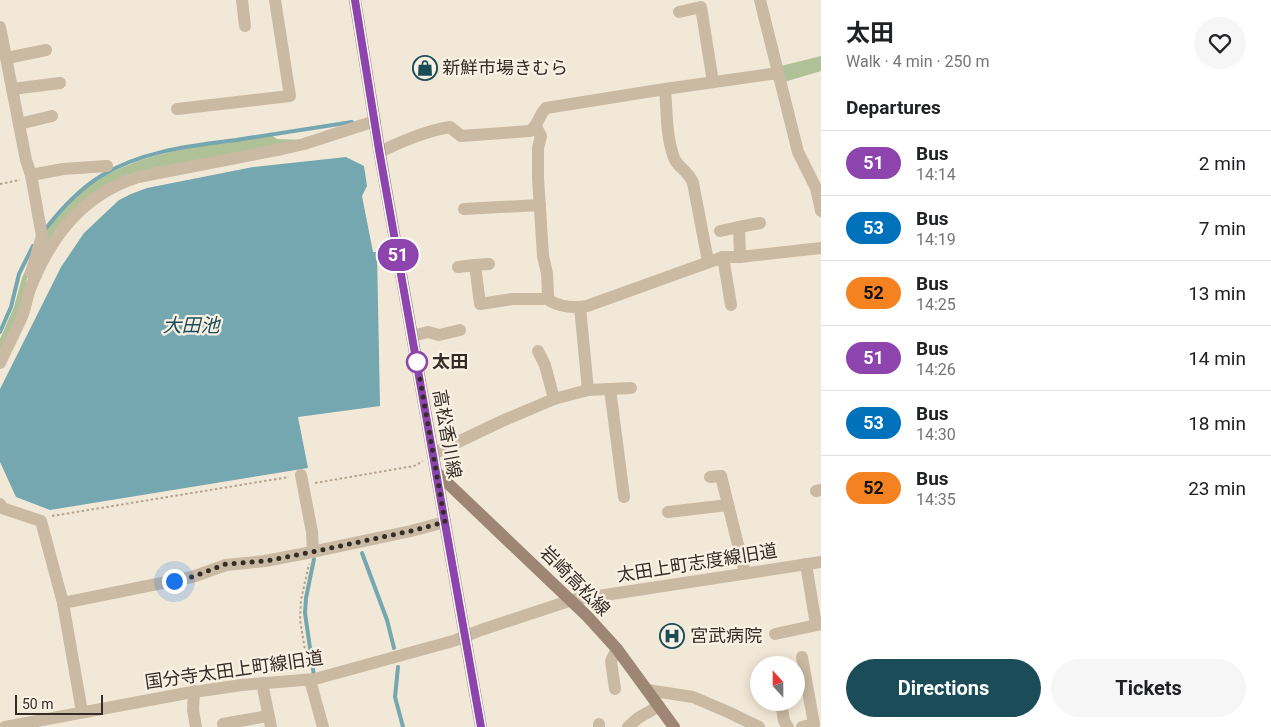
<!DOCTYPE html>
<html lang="en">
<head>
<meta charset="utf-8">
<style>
  body { margin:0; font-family:Roboto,"Noto Sans JP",sans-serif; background:#f6f6f6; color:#202124; height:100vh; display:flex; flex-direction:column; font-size:19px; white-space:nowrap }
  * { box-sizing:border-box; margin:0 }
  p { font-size:16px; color:#757577 }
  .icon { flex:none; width:28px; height:28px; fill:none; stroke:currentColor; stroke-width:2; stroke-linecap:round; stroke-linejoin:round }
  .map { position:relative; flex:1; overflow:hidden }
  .panel { display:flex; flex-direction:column; background:#fff; width:450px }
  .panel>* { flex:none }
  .badge { padding:0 10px; border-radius:16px; font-size:18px; line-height:32px }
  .needle { width:32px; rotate:339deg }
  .tools { position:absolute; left:750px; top:656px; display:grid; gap:10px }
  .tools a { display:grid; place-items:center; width:55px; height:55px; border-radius:50%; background:#fff; box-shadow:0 2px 12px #0003; font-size:25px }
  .scale { position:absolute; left:15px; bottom:12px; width:88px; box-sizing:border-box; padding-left:5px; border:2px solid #342c25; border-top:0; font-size:14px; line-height:18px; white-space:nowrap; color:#342c25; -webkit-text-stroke:4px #f9f1e3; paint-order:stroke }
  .you { position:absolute; width:25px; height:25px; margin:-12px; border:4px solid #fff; border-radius:50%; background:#1a73e8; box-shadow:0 0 0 8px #1a73e833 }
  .map>.badge { position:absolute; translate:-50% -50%; box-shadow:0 0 0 2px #fff }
  h2 { padding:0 25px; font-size:19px; line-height:45px }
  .round { display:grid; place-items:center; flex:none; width:52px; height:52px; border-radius:26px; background:#f6f6f6 }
  .summary { display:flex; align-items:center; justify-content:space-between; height:85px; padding:0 25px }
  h1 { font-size:24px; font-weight:700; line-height:38px }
  .action { display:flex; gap:10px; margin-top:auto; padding:10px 25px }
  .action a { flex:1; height:58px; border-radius:30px; background:#1a4d57; color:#fff; font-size:20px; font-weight:700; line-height:58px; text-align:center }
  .action a+a { background:#f6f6f6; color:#202124 }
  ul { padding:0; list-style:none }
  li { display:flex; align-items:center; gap:15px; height:65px; padding:0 25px; border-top:1px solid #e0e0e0 }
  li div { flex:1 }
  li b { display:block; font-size:19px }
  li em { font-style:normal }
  li .badge { min-width:55px; font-weight:700; text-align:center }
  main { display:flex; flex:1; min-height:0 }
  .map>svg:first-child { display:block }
  .green { fill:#afc197 }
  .water { fill:#75a7b0 }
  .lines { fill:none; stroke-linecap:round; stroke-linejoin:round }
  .stream { stroke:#75a7b0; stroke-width:4 }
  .path { stroke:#b6a38d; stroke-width:2; stroke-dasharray:2.5 2.5; stroke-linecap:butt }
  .minor { stroke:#cab9a3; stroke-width:12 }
  .tertiary { stroke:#cab9a3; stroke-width:12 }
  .secondary { stroke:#9d8774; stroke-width:12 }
  .line-casing { stroke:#fff; stroke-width:11 }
  .line { stroke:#8e44ad; stroke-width:8 }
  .walk { stroke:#342c25; stroke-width:5; stroke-dasharray:0 9 }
  .stop-dot { fill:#fff; stroke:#8e44ad; stroke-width:2.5 }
  .labels { text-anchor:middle; stroke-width:4.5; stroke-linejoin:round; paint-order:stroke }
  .poi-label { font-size:18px; fill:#342c25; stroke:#f9f1e3; text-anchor:start }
  .stop-label { font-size:18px; font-weight:bold; fill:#342c25; stroke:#f9f1e3; text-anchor:start }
  .street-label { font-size:18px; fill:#342c25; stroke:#f9f1e3 }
  .water-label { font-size:19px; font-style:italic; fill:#1a4d57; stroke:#f9f1e3 }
</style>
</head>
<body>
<main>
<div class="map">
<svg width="821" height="727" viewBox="0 0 821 727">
  <rect width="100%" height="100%" fill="#f2e8d7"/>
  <g class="green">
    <polygon points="821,56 821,71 781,83 777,67"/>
    <path d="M271 135 277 139 305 140 122 177 43 247C43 243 42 236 44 232 47 225 56 218 61 212 114 150 196 148 271 135Z"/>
    <polygon points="36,247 27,278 24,301 0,354 0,339 14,307 22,278"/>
  </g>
  <polygon class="water" points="346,157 364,166 367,186 362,196 373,252 377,252 380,406 298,417 308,468 50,510 16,497 0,462 0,389 61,267 84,233 119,200 131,194 147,188 253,167"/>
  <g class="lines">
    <g class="stream">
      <path d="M44 231C60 210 78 190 101 176 141 151 190 146 236 140 274 134 313 128 352 122"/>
      <polyline points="0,332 11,307 19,274 33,246"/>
      <polyline points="362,553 387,620 394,648"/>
      <polyline points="314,559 306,598 305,613 314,676"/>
      <polyline points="398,667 395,697 403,727"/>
    </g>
    <g class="path">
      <polyline points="0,184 20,180"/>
      <polyline points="315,483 414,466 423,461"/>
      <polyline points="52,516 289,477"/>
      <polyline points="308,668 300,620 301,600 309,564"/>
    </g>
    <g class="minor">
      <polyline points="242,0 245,26"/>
      <polyline points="760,0 798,152 816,188 821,211"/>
      <polyline points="679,12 701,7 713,82"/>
      <polyline points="0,27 26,160 31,175 42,236 31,273"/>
      <polyline points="7,58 46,50"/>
      <polyline points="12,89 60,83"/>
      <path d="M665 89C667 112 666 136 674 158 678 168 688 170 693 183L708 261"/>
      <polyline points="177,109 290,96 275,0"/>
      <polyline points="19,124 52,116"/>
      <path d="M536 127 541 136 538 148V178L543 256 547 273 548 296 550 301C561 307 575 308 587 306L723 257H740L821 248"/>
      <path d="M380 152C402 141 426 131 450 127L461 136 530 131C539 125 538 116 546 108L665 89 778 73"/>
      <polyline points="31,175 63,169 107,166"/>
      <polyline points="464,209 540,205"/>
      <polyline points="720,231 739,227"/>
      <polyline points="723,257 731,305"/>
      <polyline points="740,257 739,227 760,223"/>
      <polyline points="475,265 489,264"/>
      <polyline points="458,267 475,265 480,304 512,299 542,299 548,298"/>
      <polyline points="580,307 588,390"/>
      <polyline points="412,336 428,332 439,335 460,330"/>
      <polyline points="538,351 545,365 554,399"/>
      <path d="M0 363C7 347 16 331 23 314 26 306 27 297 30 289 51 236 82 195 138 177L282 149 304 144 375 121"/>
      <polyline points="610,389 624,497"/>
      <polyline points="433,454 502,421 554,399 588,390 631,388"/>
      <polyline points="301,475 312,532 313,552"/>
      <polyline points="710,477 721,476 745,573"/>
      <polyline points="816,491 821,490"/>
      <polyline points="0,504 2,508 41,521 63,603 82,712"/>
      <polyline points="668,512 728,505"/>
      <polyline points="806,564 816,625"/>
      <polyline points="63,603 192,577 226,565 265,561 307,553 411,531 445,522"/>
      <polyline points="775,634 821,624"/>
      <polyline points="310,680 323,727"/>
      <polyline points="262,683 271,727"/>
      <polyline points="615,689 611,661 617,649"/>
      <polyline points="647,690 693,697 728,712 759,727"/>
      <polyline points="194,691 193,710 196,727"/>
      <polyline points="781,702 784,721 788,727"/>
      <polyline points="223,724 268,716"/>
      <polyline points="599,724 599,727"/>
      <polyline points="628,727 638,718 659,706"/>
      <polyline points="802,727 814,724 802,657"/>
    </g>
    <polyline class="tertiary" points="5,727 187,693 242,685 315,679 453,641 481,630 572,600 821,562"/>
    <g class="secondary">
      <polyline points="355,0 379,149 481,727"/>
      <polyline points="437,473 587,616 617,649 674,727"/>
    </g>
  </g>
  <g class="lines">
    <defs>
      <polyline id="line" points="355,0 379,150 481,727"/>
    </defs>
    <use href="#line" class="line-casing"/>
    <use href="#line" class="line"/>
    <polyline class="walk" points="174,581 192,577 226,564 266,561 307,553 411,531 445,522 417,362"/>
  </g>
  <defs>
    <symbol id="shop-ring" viewBox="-11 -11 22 22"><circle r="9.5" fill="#f9f1e3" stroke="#1a4d57" stroke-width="1.5"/><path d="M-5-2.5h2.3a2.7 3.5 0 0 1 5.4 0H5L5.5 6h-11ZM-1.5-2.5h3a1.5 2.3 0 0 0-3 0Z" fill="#1a4d57"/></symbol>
    <symbol id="hospital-ring" viewBox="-11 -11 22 22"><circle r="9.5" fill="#f9f1e3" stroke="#1a4d57" stroke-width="1.5"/><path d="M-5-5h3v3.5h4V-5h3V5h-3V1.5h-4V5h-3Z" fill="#1a4d57"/></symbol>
  </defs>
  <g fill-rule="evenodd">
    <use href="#shop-ring" x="411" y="54" width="28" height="28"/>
    <use href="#hospital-ring" x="658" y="622" width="28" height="28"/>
  </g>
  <circle class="stop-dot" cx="417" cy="362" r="10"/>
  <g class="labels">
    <g class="poi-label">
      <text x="442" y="74">新鮮市場きむら</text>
      <text x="690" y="642">宮武病院</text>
    </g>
    <g class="stop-label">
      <text x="432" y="368">太田</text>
    </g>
    <g class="street-label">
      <text transform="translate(447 434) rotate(80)" y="6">高松香川線</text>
      <text transform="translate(697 563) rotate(-9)" y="6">太田上町志度線旧道</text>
      <text transform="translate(575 581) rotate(45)" y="6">岩崎高松線</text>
      <text transform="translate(234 670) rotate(-8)" y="6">国分寺太田上町線旧道</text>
    </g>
    <g class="water-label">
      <text x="191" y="332">大田池</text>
    </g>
  </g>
</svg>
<div class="tools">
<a><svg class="needle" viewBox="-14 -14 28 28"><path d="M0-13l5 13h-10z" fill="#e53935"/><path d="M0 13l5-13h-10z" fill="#757577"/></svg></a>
</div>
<div class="scale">50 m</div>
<div class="you" style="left:174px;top:581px"></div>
<b class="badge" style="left:398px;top:255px;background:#8e44ad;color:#fff">51</b>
</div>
<section class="panel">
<div class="summary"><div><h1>太田</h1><p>Walk · 4 min · 250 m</p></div><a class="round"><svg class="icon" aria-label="heart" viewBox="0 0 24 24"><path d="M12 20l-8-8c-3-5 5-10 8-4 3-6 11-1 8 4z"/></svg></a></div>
<h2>Departures</h2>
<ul>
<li><span class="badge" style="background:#8e44ad;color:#fff">51</span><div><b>Bus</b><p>14:14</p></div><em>2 min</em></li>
<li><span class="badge" style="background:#0072bc;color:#fff">53</span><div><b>Bus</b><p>14:19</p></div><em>7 min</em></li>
<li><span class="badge" style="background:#f58220;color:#111">52</span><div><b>Bus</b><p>14:25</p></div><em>13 min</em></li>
<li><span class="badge" style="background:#8e44ad;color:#fff">51</span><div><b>Bus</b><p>14:26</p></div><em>14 min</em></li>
<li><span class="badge" style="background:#0072bc;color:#fff">53</span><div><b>Bus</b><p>14:30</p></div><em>18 min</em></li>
<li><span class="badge" style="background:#f58220;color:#111">52</span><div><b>Bus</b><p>14:35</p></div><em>23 min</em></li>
</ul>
<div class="action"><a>Directions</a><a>Tickets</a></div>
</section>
</main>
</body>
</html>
